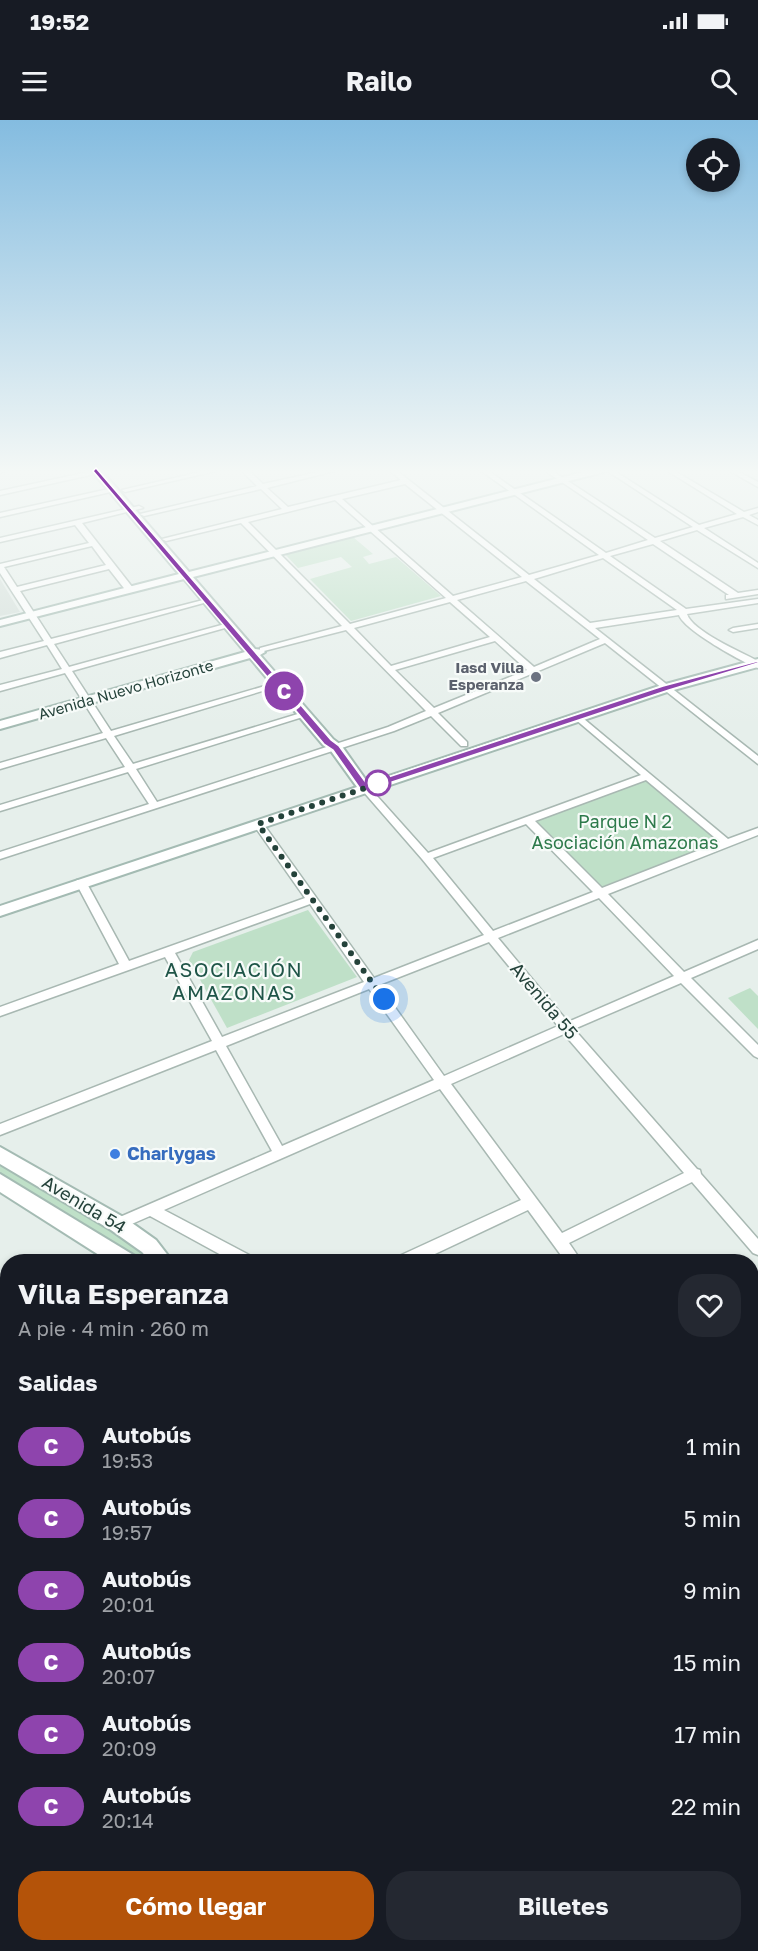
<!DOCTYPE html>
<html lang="es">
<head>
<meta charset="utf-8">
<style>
  body { margin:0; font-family:"Golos Text",sans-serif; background:#242831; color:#f1f3f6; height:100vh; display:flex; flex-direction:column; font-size:22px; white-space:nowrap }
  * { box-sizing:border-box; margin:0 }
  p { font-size:20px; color:#9ea1a6 }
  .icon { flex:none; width:33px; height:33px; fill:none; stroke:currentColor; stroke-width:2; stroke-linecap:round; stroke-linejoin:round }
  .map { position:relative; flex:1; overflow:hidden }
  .drawer { position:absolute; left:0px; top:1134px; width:759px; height:698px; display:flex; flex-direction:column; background:#171b24; border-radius:24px 24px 0 0; box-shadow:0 3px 9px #0003 }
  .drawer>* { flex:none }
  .badge { padding:0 12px; border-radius:20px; font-size:21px; line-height:39px }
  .controls { position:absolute; left:686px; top:18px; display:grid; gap:12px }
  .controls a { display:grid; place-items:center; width:54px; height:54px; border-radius:50%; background:#171b24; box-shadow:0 3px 9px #0003; font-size:30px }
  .you { position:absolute; width:30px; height:30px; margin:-15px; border:4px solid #fff; border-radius:50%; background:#1a73e8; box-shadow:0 0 0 9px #1a73e833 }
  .map>.badge { position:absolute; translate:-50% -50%; box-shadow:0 0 0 3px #fff }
  h2 { padding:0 18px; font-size:22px; line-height:54px }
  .round { display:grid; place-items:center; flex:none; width:63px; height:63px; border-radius:24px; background:#242831 }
  .summary { display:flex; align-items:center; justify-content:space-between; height:102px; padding:0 18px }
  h1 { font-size:28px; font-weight:700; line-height:45px }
  .action { display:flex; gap:12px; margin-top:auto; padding:12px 18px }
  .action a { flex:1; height:69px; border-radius:24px; background:#b45309; color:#fff; font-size:24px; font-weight:700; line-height:69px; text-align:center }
  .action a+a { background:#242831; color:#f1f3f6 }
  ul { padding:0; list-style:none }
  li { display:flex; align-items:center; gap:18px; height:72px; padding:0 18px }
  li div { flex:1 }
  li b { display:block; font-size:22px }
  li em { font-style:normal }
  li .badge { min-width:66px; font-weight:700; text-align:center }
  .status { display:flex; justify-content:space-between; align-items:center; height:42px; padding:0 30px; background:#171b24; direction:ltr }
  .status svg { height:16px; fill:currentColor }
  header { display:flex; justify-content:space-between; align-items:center; height:78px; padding:0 18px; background:#171b24; font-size:27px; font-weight:700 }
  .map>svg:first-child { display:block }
  .built { fill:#d4dfda }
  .green { fill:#bfe0c8 }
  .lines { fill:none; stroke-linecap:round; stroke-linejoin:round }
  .stream-far1 { stroke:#8ec9d4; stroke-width:4.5 }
  .stream { stroke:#8ec9d4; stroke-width:6 }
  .street-casing { stroke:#a8b8b2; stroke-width:3 }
  .secondary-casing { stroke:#a4bbb3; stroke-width:4 }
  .street { fill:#fff; fill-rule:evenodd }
  .secondary { fill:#fff; fill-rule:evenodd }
  .line { fill:#8e44ad; stroke:#fff; stroke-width:1.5 }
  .walk { stroke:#24423a; stroke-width:6; stroke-dasharray:0 10.8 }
  .worship-dot { fill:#6b7280; stroke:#f7fbf9; stroke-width:2 }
  .stop-dot { fill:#fff; stroke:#8e44ad; stroke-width:3 }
  .shop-dot { fill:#3f7fe0; stroke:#f7fbf9; stroke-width:2 }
  .labels { text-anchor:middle; stroke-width:4.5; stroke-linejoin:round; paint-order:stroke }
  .far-worship-label { font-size:15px; font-weight:bold; fill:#5b616d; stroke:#f7fbf9; text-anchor:end }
  .far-street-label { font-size:15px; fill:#24423a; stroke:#f7fbf9 }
  .park-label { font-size:18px; fill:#2d7a4b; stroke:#f7fbf9 }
  .street-label { font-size:18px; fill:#24423a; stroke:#f7fbf9 }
  .shop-label { font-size:18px; font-weight:bold; fill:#366cbe; stroke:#f7fbf9; text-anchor:start }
  .neighbourhood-label { font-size:20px; letter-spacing:1.5px; fill:#1f5548; stroke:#f7fbf9 }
</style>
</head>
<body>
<div class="status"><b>19:52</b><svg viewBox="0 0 49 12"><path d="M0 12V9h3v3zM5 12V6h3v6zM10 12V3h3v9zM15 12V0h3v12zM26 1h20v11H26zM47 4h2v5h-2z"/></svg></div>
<header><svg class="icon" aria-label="menu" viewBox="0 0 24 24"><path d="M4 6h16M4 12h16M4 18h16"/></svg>Railo<svg class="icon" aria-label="search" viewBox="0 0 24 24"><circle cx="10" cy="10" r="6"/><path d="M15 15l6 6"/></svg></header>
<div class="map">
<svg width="758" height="1831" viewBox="0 0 758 1831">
  <rect width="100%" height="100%" fill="#e6efeb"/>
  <g class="built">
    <polygon points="0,459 20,492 0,496"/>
    <polygon points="7,1307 7,1415 0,1411 0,1319"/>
    <polygon points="752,1730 758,1760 758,1831 595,1831 578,1824 752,1824"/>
  </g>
  <g class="green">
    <polygon points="353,417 373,434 363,437 369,444 396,437 441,476 351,501 310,459 352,447 341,437 298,448 285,434"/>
    <polygon points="646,660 719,722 601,767 535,700"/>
    <polygon points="308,790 357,857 227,908 189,840 193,832"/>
    <polygon points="750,868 758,876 758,909 728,878"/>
    <polygon points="0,1044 131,1123 154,1141 141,1141 125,1129 0,1053"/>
  </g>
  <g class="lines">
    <polyline class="stream-far1" points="0,1210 8,1212"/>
    <polyline class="stream" points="752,1434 758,1436"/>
    <defs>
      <g id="street">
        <polygon points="0,350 8,350 0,353"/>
        <polygon points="97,350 100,352 99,353 0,375 0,371"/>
        <polygon points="209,350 220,350 125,372 122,370"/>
        <path d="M241 350H248L263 364 327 350H338L267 368 288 387 401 360 389 350H396L529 455 599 435 480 350H487L606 433 648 420 544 350H551L655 418 693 407 606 350H613L699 405 737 394 666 350H673L744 392 758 388V392L749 395 758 400V405L743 397 704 408 758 443V448L697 410 660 421 738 473 758 470V474L726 479V475H729L653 424 610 436 686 489 758 479V483L687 494C692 511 741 532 758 541V548C742 542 684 510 679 495L595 508 758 636V644L605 523 438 593 467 622V626H461L431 596 394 611 0 739V732L149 684 128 652 0 691V685L125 647 106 618 0 649V643L103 613 65 553 0 571V565L62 549 47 525 0 538V532L44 521 0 453V444L89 423 75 405 0 422V418L139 386 143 388 82 403 133 468V472H127L109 449 20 471 51 519 207 479 211 481 54 524 69 547 225 504 232 506 72 551 111 611 275 563 282 565 114 616 133 644 301 593 304 592 309 595 136 649 157 682 388 607 426 591 346 510 260 532V528L342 506 241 403 166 421 162 419 282 389 261 369 144 396 140 394 257 366ZM405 364 522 457 453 476 342 379ZM335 380 446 478 350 504 248 402ZM92 426 106 445 17 467 4 447ZM603 438 677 490 590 503 534 459ZM526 461 600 519 534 547 457 480ZM450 482 490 517 391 546 354 508ZM495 521 527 550 434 588 395 550Z"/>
        <polygon points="728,350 735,350 758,362 758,367"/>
        <polygon points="113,368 115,369 115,371 0,397 0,393"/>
        <polygon points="758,504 758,508 733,512 729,510 733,508"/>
        <path d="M578 594 728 719 758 708V715L608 774 684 852 758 820V829L691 858 758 925V938L754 936 681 863 574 909 697 1049 700 1050 701 1054 758 1119V1135L753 1133 692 1062 569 1123 582 1142H566L528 1090 418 1142H395L397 1137 521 1080 440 969 164 1090 253 1137 255 1142H234L150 1096 118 1110 113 1108 111 1104 113 1100 272 1031 216 930 0 1015V1004L212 921 165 837 0 896V887L119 844 76 763 77 760H85L129 841 305 778 253 704 254 702H262L374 858 484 815 422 739 362 670V666H368L428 733 641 655 575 599 573 597ZM646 660 720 722 602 768 535 701ZM526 704 593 772 493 811 433 738ZM599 778 674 856 568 902 498 818ZM310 784 364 862 222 917 175 833ZM489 822 558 906 444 956 379 865ZM369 869 434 960 282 1026 226 926ZM564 914 684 1053 562 1113 451 964Z"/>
        <polygon points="752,1334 758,1336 758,1352 752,1350"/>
        <polygon points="0,1426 8,1429 8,1446 0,1443"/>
        <polygon points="758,1546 758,1564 752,1565 752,1547"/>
        <polygon points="0,1585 8,1588 8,1607 0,1604"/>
        <polygon points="752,1645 758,1647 758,1693 752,1690"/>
        <polygon points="92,1824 112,1824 111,1831 91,1831"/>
        <polygon points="210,1824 230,1824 229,1831 209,1831"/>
        <rect x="378" y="1824" width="20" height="7"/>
        <polygon points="488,1824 521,1824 524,1831 491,1831"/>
      </g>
      <g id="secondary">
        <polygon points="91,350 101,350 189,452 591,350 605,350 604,352 193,457 255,529 263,530 265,532 260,535 333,619 341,625 368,663 662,565 758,539 758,547 670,571 0,796 0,786 357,667 331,631 323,625 250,538 0,609 0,601 245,532 184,459 0,506 0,500 179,454"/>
        <polygon points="0,1027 125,1098 156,1120 173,1142 151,1142 142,1132 111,1110 0,1044"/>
        <polygon points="0,1054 135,1136 137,1142 110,1142 0,1072"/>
        <polygon points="130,1824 158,1824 157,1831 129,1831"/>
        <polygon points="166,1824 194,1824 193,1831 165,1831"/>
      </g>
    </defs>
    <use href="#street" class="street-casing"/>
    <use href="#secondary" class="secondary-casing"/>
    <use href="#street" class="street"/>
    <use href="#secondary" class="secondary"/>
  </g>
  <linearGradient id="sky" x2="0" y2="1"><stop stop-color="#84bce0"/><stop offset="0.58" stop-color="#f4f8f6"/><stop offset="1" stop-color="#f4f8f6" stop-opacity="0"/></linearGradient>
  <rect width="758" height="606" fill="url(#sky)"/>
  <polygon class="line" points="96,348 331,620 339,626 367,664 663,566 758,541 758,543 669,570 368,670 361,670 333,630 324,624 93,351"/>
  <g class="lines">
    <polyline class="walk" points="378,663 386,661 258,704 384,879"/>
  </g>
  <circle class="worship-dot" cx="536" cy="557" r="6"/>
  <circle class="stop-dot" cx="378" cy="663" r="12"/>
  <circle class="shop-dot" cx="115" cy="1034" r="6"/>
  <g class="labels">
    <g class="far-worship-label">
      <text x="524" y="553">Iasd Villa<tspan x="524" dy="17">Esperanza</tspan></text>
    </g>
    <g class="far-street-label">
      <text transform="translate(126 570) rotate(-16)" y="5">Avenida Nuevo Horizonte</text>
    </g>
    <g class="park-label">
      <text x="625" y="708">Parque N 2<tspan x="625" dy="21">Asociación Amazonas</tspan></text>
    </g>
    <g class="street-label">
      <text transform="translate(544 881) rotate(50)" y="6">Avenida 55</text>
      <text transform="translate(84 1085) rotate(31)" y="6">Avenida 54</text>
    </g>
    <g class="shop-label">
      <text x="127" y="1040">Charlygas</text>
    </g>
    <g class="neighbourhood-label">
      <text x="234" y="857">ASOCIACIÓN<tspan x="234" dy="23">AMAZONAS</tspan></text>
    </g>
  </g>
</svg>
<div class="controls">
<a><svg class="icon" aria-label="locate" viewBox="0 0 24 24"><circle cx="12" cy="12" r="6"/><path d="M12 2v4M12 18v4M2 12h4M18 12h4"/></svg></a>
</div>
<div class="you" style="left:384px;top:879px"></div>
<b class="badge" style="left:284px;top:571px;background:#8e44ad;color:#fff">C</b>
<section class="drawer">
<div class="summary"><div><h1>Villa Esperanza</h1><p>A pie · 4 min · 260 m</p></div><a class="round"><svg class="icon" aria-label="heart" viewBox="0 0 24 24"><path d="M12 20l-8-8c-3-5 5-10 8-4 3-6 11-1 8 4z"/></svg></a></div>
<h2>Salidas</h2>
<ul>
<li><span class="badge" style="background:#8e44ad;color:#fff">C</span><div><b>Autobús</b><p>19:53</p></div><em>1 min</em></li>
<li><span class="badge" style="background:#8e44ad;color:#fff">C</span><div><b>Autobús</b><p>19:57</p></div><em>5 min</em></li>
<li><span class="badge" style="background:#8e44ad;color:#fff">C</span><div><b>Autobús</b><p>20:01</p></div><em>9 min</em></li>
<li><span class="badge" style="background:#8e44ad;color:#fff">C</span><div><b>Autobús</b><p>20:07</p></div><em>15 min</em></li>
<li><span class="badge" style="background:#8e44ad;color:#fff">C</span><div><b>Autobús</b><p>20:09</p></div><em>17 min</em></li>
<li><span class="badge" style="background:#8e44ad;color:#fff">C</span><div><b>Autobús</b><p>20:14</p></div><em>22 min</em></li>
</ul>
<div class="action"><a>Cómo llegar</a><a>Billetes</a></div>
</section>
</div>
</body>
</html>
